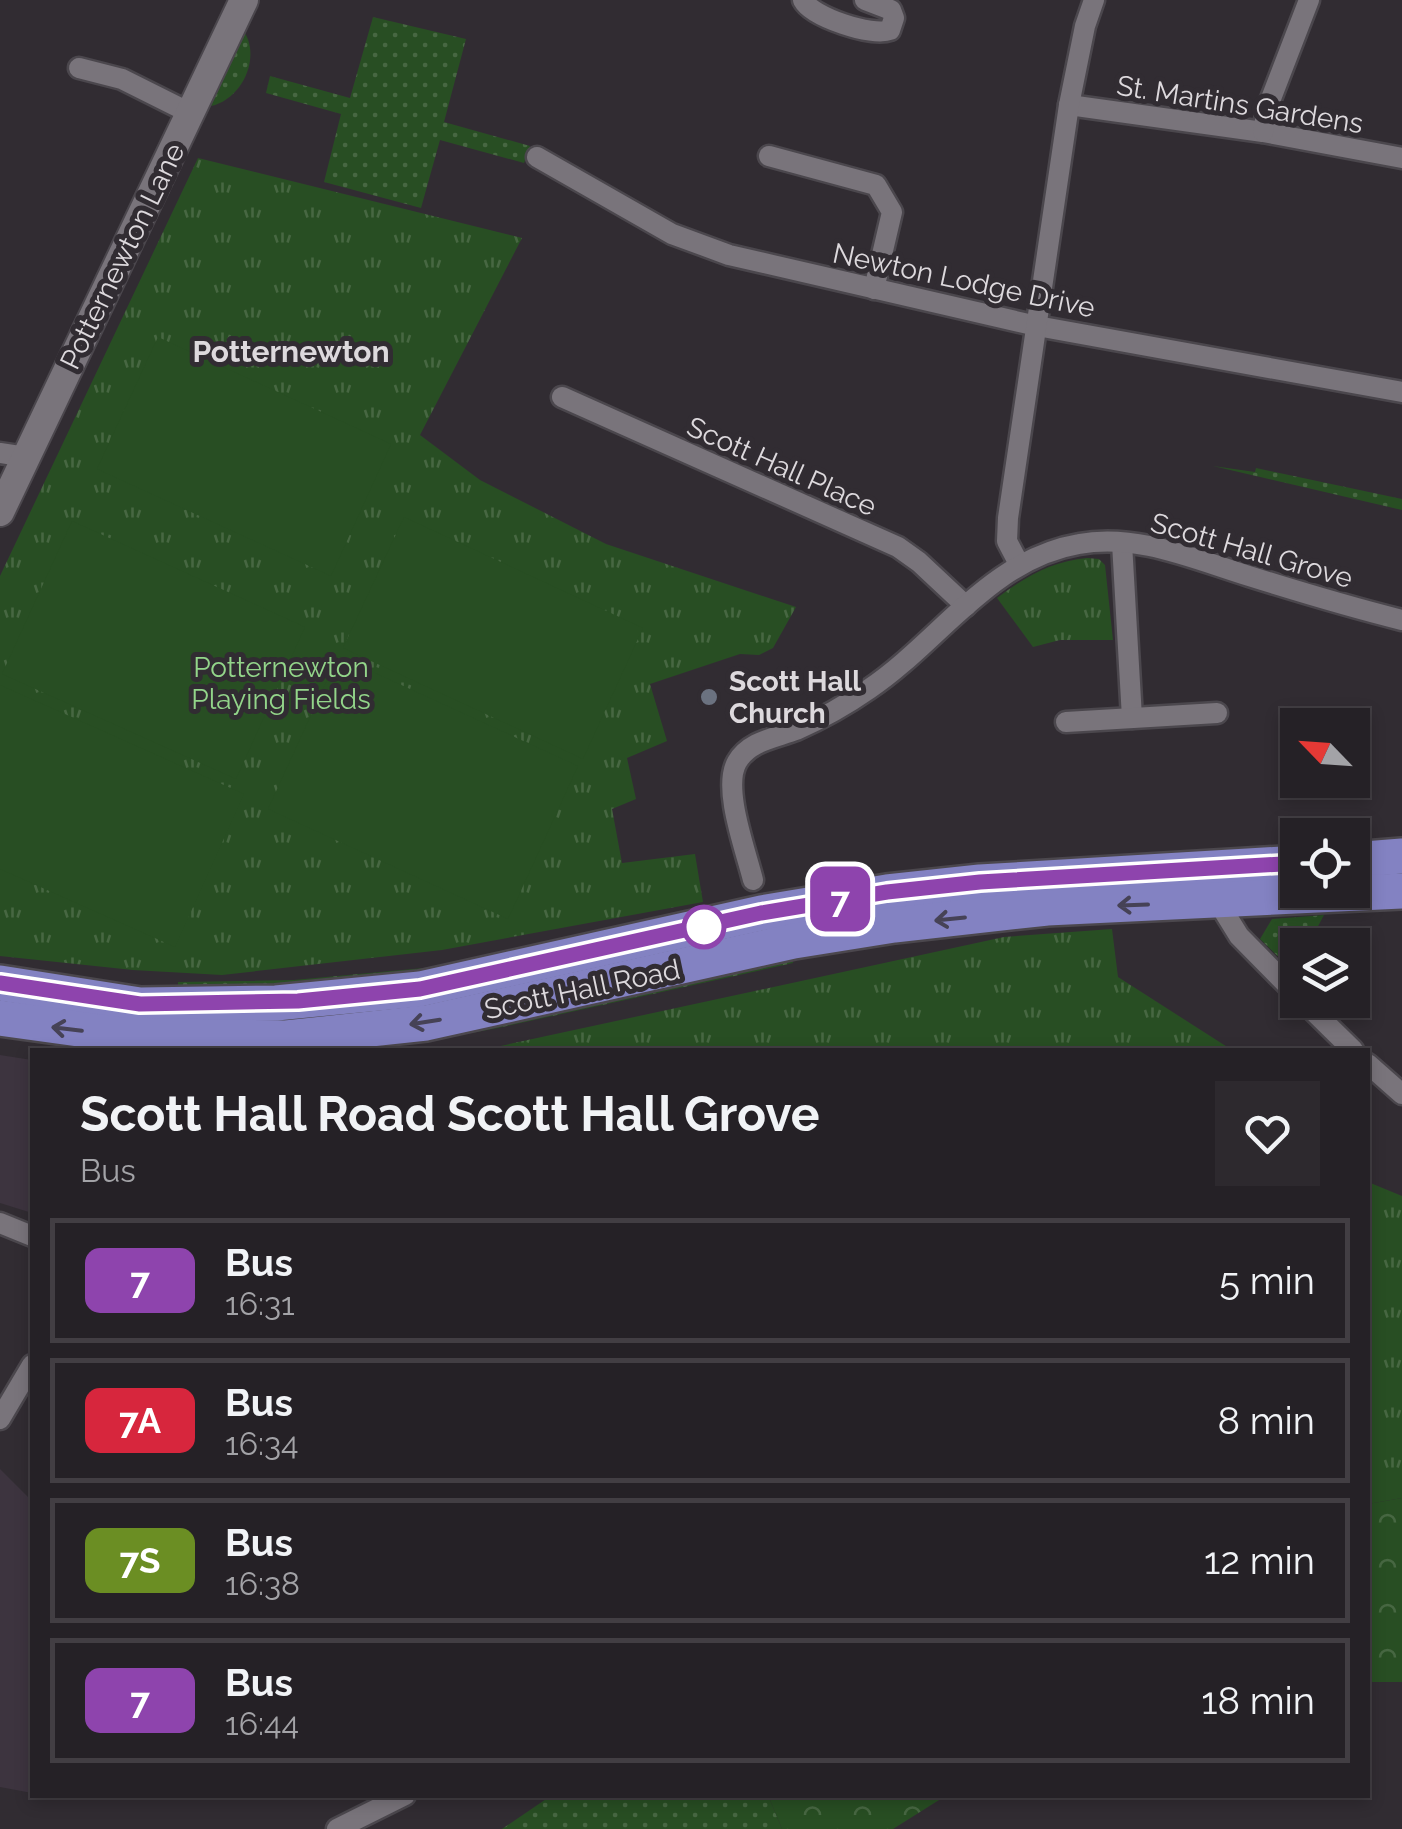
<!DOCTYPE html>
<html lang="en">
<head>
<meta charset="utf-8">
<style>
  body { margin:0; font-family:Raleway,sans-serif; background:#2d292e; color:#f1f3f6; height:100vh; display:flex; flex-direction:column; font-size:38px; white-space:nowrap }
  * { box-sizing:border-box; margin:0 }
  p { font-size:32px; color:#a3a3a7 }
  .icon { flex:none; width:55px; height:55px; fill:none; stroke:currentColor; stroke-width:2; stroke-linecap:round; stroke-linejoin:round }
  .map { position:relative; flex:1; overflow:hidden }
  .details { position:absolute; left:30px; top:1048px; width:1340px; height:750px; display:flex; flex-direction:column; background:#252126; border-radius:0px; box-shadow:0 5px 15px #0003,0 0 0 2px #423e43 }
  .details>* { flex:none }
  .badge { padding:0 20px; border-radius:15px; font-size:35px; line-height:65px }
  .needle { width:65px; rotate:295deg }
  .buttons { position:absolute; left:1280px; top:708px; display:grid; gap:20px }
  .buttons a { display:grid; place-items:center; width:90px; height:90px; border-radius:0px; background:#252126; box-shadow:0 5px 15px #0003,0 0 0 2px #423e43; font-size:50px }
  .map>.badge { position:absolute; translate:-50% -50%; box-shadow:0 0 0 5px #fff }
  .round { display:grid; place-items:center; flex:none; width:105px; height:105px; border-radius:0px; background:#2d292e }
  .headline { display:flex; align-items:center; justify-content:space-between; height:170px; padding:0 50px }
  h1 { font-size:48px; font-weight:700; line-height:75px }
  ul { padding:0; list-style:none }
  li { display:flex; align-items:center; gap:30px; height:125px; margin:0 20px 15px; padding:0 30px; border:5px solid #423e43; border-radius:0px }
  li div { flex:1 }
  li b { display:block; font-size:38px }
  li em { font-style:normal }
  li .badge { min-width:110px; font-weight:700; text-align:center }
  .map>svg:first-child { display:block }
  .built { fill:#3d343f }
  .grass { fill:url(#grass-dots) }
  .forest { fill:url(#forest-crowns) }
  .park { fill:url(#park-tufts) }
  .garden { fill:#284e23 }
  .lines { fill:none; stroke-linecap:round; stroke-linejoin:round }
  .street-casing { stroke:#4b474d; stroke-width:25 }
  .secondary-casing { stroke:#4b474d; stroke-width:32 }
  .highway-casing { stroke:#4b474d; stroke-width:40 }
  .street { stroke:#79747b; stroke-width:20 }
  .secondary { stroke:#79747b; stroke-width:28 }
  .highway { stroke:#8382c2; stroke-width:35 }
  .oneway { stroke:#464256 }
  .line-casing { stroke:#fff; stroke-width:22 }
  .line { stroke:#8e44ad; stroke-width:15 }
  .worship-dot { fill:#6b7280; stroke:#312c32; stroke-width:4 }
  .stop-dot { fill:#fff; stroke:#8e44ad; stroke-width:5 }
  .labels { text-anchor:middle; stroke-width:10; stroke-linejoin:round; paint-order:stroke }
  .street-label { font-size:28px; fill:#ddd9dd; stroke:#312c32 }
  .park-label { font-size:28px; fill:#93d58a; stroke:#312c32 }
  .poi-label { font-size:28px; font-weight:bold; fill:#ddd9dd; stroke:#312c32; text-anchor:start }
  .neighbourhood-label { font-size:30px; font-weight:bold; fill:#ddd9dd; stroke:#312c32 }
</style>
</head>
<body>
<div class="map">
<svg width="1402" height="1829" viewBox="0 0 1402 1829">
  <defs>
    <pattern id="grass-dots" width="8" height="8" patternUnits="userSpaceOnUse" patternTransform="scale(2.5)"><rect width="8" height="8" fill="#284e23"/><path d="M2 2h.1M6 6h.1" fill="none" stroke="#476742" stroke-width="1.8" stroke-linecap="round"/></pattern>
    <pattern id="forest-crowns" width="20" height="18" patternUnits="userSpaceOnUse" patternTransform="scale(2.5)"><rect width="20" height="18" fill="#284e23"/><path d="M2 6a3 3 0 1 1 6 0M12 15a3 3 0 1 1 6 0" fill="none" stroke="#476742"/></pattern>
    <pattern id="park-tufts" width="24" height="20" patternUnits="userSpaceOnUse" patternTransform="scale(2.5)"><rect width="24" height="20" fill="#284e23"/><path d="M3 7l-1-3M5 7V3M7 7l1-3M15 17l-1-3M17 17v-4M19 17l1-3" fill="none" stroke="#476742"/></pattern>
  </defs>
  <rect width="100%" height="100%" fill="#312c32"/>
  <g class="built">
    <polygon points="0,1055 32,1060 32,1213 0,1203"/>
    <polygon points="0,1469 32,1501 32,1793 0,1787"/>
  </g>
  <g class="grass">
    <polygon points="373,17 466,39 444,122 530,146 524,163 440,140 421,208 324,182 341,114 266,93 270,76 350,98"/>
    <path d="M243 30C262 57 242 99 211 106Z"/>
    <polygon points="1213,466 1255,472 1256,468 1402,499 1402,510"/>
    <polygon points="1324,915 1308,945 1298,945 1297,963 1293,971 1260,939 1272,919"/>
    <polygon points="523,949 428,978 178,993 178,982 294,980 424,968"/>
    <polygon points="791,954 793,963 498,1028 428,1041 349,1049 102,1050 0,1036 168,1048"/>
    <polygon points="552,1795 768,1795 782,1829 502,1829"/>
  </g>
  <g class="forest">
    <polygon points="1402,1498 1402,1682 1368,1682 1368,1504"/>
    <polygon points="768,1795 947,1795 893,1829 782,1829"/>
  </g>
  <g class="park">
    <polygon points="198,158 522,238 420,435 480,480 606,544 796,607 773,648 759,655 740,654 650,684 667,741 627,758 636,799 612,809 622,863 695,854 703,902 442,950 222,975 133,970 0,956 0,576"/>
    <path d="M1087 558 1099 559 1105 565 1113 640H1060L1033 647 997 598C1025 577 1052 561 1087 558Z"/>
    <polygon points="1112,929 1118,977 1232,1050 482,1050 1004,937"/>
    <polygon points="1368,1182 1402,1196 1402,1498 1368,1504"/>
  </g>
  <g class="garden">
    <polygon points="158,337 391,444 331,576 97,469"/>
    <polygon points="404,517 643,628 583,759 343,648"/>
    <polygon points="72,521 305,627 236,779 2,674"/>
    <polygon points="338,656 578,766 508,919 268,809"/>
    <polygon points="0,685 244,794 175,947 0,869"/>
  </g>
  <g class="lines">
    <defs>
      <g id="street">
        <path d="M803 0C812 17 872 37 890 30L894 18 891 10 865 0"/>
        <polyline points="79,68 122,79 190,113"/>
        <polyline points="1069,105 1263,132 1402,158"/>
        <polyline points="1263,132 1267,109 1309,0"/>
        <polyline points="769,156 876,185 892,212 874,289"/>
        <polyline points="537,157 672,234 729,255 1037,326 1402,392"/>
        <polyline points="562,397 898,547 919,562 966,606"/>
        <polyline points="0,453 26,457"/>
        <polyline points="1122,543 1132,718"/>
        <polyline points="1019,564 1007,541 1008,518 1069,105 1085,26 1094,0"/>
        <polyline points="1066,722 1217,713"/>
        <path d="M753 880C746 851 722 788 737 762 749 741 775 738 796 730 821 719 846 705 869 689 939 642 990 559 1079 544 1136 533 1194 559 1249 576 1300 592 1350 607 1402 620"/>
        <polyline points="1218,902 1239,936 1298,996"/>
        <polyline points="1302,1000 1353,1050"/>
        <polyline points="1368,1064 1402,1094"/>
        <polyline points="0,1223 32,1236"/>
        <polyline points="0,1419 32,1365"/>
        <polyline points="337,1829 405,1795"/>
      </g>
      <polyline id="secondary" points="0,512 244,0"/>
      <g id="highway">
        <polyline points="1352,860 1402,856"/>
        <polyline points="0,983 140,1005 276,1003 420,989 761,913 887,892 980,882 1298,863"/>
        <polyline points="0,1018 122,1035 286,1038 426,1023 794,941 894,925 1047,908 1402,891"/>
      </g>
    </defs>
    <use href="#street" class="street-casing"/>
    <use href="#secondary" class="secondary-casing"/>
    <use href="#highway" class="highway-casing"/>
    <use href="#street" class="street"/>
    <use href="#secondary" class="secondary"/>
    <use href="#highway" class="highway"/>
  </g>
  <defs><path id="oneway-shaft" d="M-6 0H5M1.5-3L5.5 0L1.5 3" fill="none" stroke-width="1.6" stroke-linecap="round" stroke-linejoin="round" transform="scale(2.5)"/></defs>
  <g class="oneway">
    <use href="#oneway-shaft" transform="translate(1133 905) rotate(178)"/>
    <use href="#oneway-shaft" transform="translate(950 919) rotate(174)"/>
    <use href="#oneway-shaft" transform="translate(425 1022) rotate(171)"/>
    <use href="#oneway-shaft" transform="translate(67 1029) rotate(-173)"/>
  </g>
  <g class="lines">
    <defs>
      <polyline id="line" points="0,983 140,1004 298,1001 420,989 761,913 887,892 980,882 1298,863"/>
    </defs>
    <use href="#line" class="line-casing"/>
    <use href="#line" class="line"/>
  </g>
  <circle class="worship-dot" cx="709" cy="697" r="10"/>
  <circle class="stop-dot" cx="704" cy="927" r="20"/>
  <g class="labels">
    <g class="street-label">
      <text transform="translate(1240 104) rotate(9)" y="10">St. Martins Gardens</text>
      <text transform="translate(122 256) rotate(-64)" y="10">Potternewton Lane</text>
      <text transform="translate(964 280) rotate(12)" y="10">Newton Lodge Drive</text>
      <text transform="translate(782 466) rotate(24)" y="10">Scott Hall Place</text>
      <text transform="translate(1252 550) rotate(16)" y="10">Scott Hall Grove</text>
      <text transform="translate(582 989) rotate(-12)" y="10">Scott Hall Road</text>
    </g>
    <g class="park-label">
      <text x="281" y="677">Potternewton<tspan x="281" dy="32">Playing Fields</tspan></text>
    </g>
    <g class="poi-label">
      <text x="729" y="691">Scott Hall<tspan x="729" dy="32">Church</tspan></text>
    </g>
    <g class="neighbourhood-label">
      <text x="291" y="362">Potternewton</text>
    </g>
  </g>
</svg>
<div class="buttons">
<a><svg class="needle" viewBox="-14 -14 28 28"><path d="M0-13l5 13h-10z" fill="#e53935"/><path d="M0 13l5-13h-10z" fill="#a3a3a7"/></svg></a>
<a><svg class="icon" aria-label="locate" viewBox="0 0 24 24"><circle cx="12" cy="12" r="6"/><path d="M12 2v4M12 18v4M2 12h4M18 12h4"/></svg></a>
<a><svg class="icon" aria-label="layers" viewBox="0 0 24 24"><path d="M12 4l9 5-9 5-9-5zM3 14l9 5 9-5"/></svg></a>
</div>
<b class="badge" style="left:840px;top:899px;background:#8e44ad;color:#fff">7</b>
<section class="details">
<div class="headline"><div><h1>Scott Hall Road Scott Hall Grove</h1><p>Bus</p></div><a class="round"><svg class="icon" aria-label="heart" viewBox="0 0 24 24"><path d="M12 20l-8-8c-3-5 5-10 8-4 3-6 11-1 8 4z"/></svg></a></div>
<ul>
<li><span class="badge" style="background:#8e44ad;color:#fff">7</span><div><b>Bus</b><p>16:31</p></div><em>5 min</em></li>
<li><span class="badge" style="background:#d7263d;color:#fff">7A</span><div><b>Bus</b><p>16:34</p></div><em>8 min</em></li>
<li><span class="badge" style="background:#6b8e23;color:#fff">7S</span><div><b>Bus</b><p>16:38</p></div><em>12 min</em></li>
<li><span class="badge" style="background:#8e44ad;color:#fff">7</span><div><b>Bus</b><p>16:44</p></div><em>18 min</em></li>
</ul>
</section>
</div>
</body>
</html>
